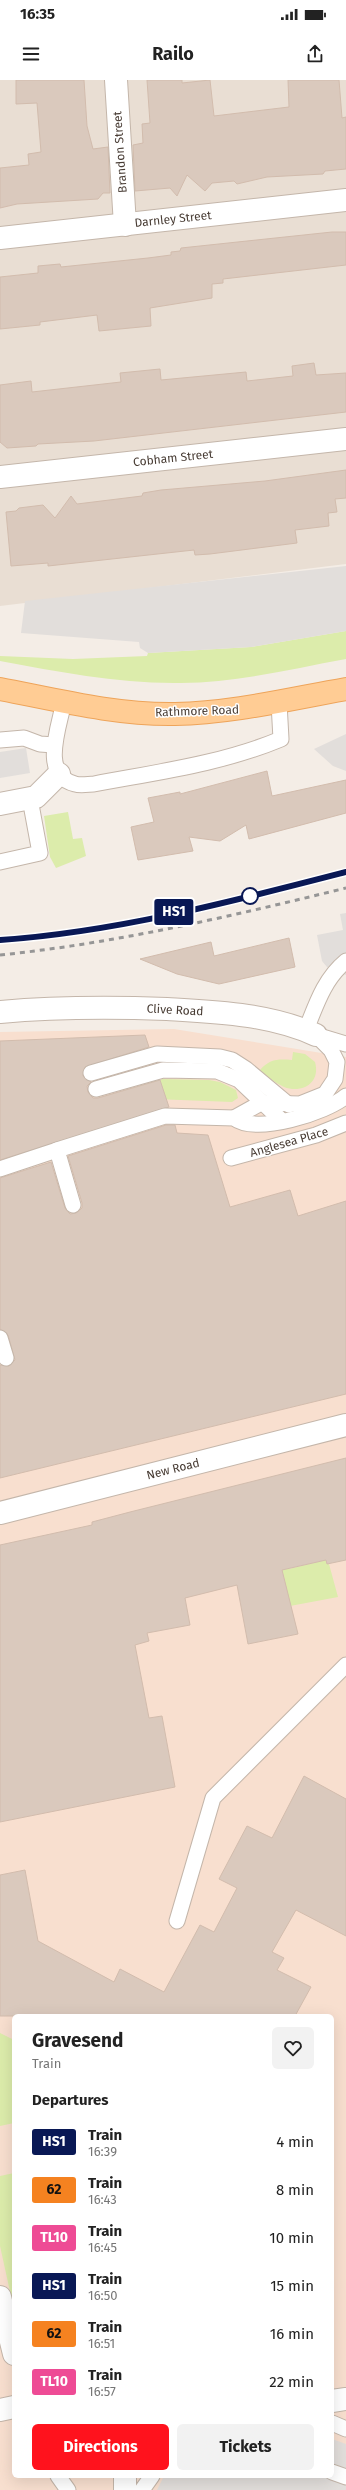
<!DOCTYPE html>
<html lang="en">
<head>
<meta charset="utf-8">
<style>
  body { margin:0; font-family:"Fira Sans",sans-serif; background:#f2f2f2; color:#222; height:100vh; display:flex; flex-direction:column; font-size:15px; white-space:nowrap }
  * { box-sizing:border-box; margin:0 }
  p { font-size:13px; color:#767676 }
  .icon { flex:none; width:22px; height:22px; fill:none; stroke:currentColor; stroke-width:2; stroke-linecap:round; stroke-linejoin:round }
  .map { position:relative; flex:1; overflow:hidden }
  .panel { position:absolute; left:12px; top:1934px; width:322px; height:464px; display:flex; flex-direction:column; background:#fff; border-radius:6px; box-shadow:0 4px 16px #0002 }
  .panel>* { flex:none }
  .badge { padding:0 8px; border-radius:3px; font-size:14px; line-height:26px }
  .map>.badge { position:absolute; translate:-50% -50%; box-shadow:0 0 0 2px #fff }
  h2 { padding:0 20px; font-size:15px; line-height:36px }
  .round { display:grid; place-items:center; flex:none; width:42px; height:42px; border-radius:6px; background:#f2f2f2 }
  .headline { display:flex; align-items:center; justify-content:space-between; height:68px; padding:0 20px }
  h1 { font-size:19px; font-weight:700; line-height:30px }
  .primary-button { display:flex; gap:8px; margin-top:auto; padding:8px 20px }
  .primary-button a { flex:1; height:46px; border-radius:6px; background:#ff121d; color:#fff; font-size:16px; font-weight:700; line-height:46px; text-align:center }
  .primary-button a+a { background:#f2f2f2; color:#222 }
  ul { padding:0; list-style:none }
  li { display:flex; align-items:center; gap:12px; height:48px; padding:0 20px }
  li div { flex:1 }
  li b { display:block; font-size:15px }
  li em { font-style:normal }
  li .badge { min-width:44px; font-weight:700; text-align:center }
  .status { display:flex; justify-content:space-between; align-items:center; height:28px; padding:0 20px; background:#fff; direction:ltr }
  .status svg { height:11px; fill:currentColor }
  header { display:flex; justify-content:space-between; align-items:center; height:52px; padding:0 20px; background:#fff; font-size:18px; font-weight:700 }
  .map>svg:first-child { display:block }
  .residential { fill:#e9ded3 }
  .commercial { fill:#f8dfcf; fill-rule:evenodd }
  .green { fill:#dcecab }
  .parking { fill:#e2dedb }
  .building { fill:#dac9bd; stroke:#d2bcad }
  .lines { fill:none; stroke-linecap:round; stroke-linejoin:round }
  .service-casing { stroke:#c4b6aa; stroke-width:17 }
  .pedestrian-casing { stroke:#c4b6aa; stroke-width:24 }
  .minor-casing { stroke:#c4b6aa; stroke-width:24 }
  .primary-casing { stroke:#eea45a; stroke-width:24 }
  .service { stroke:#fff; stroke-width:15 }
  .pedestrian { stroke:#fff; stroke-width:22 }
  .minor { stroke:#fff; stroke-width:22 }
  .primary { stroke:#ffcc94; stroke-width:22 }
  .rail { stroke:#969696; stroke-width:3; stroke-dasharray:5 5; stroke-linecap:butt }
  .line-casing { stroke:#fff; stroke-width:9 }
  .line { stroke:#091855; stroke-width:6 }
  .stop-dot { fill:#fff; stroke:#091855; stroke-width:2 }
  .labels { text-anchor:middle; stroke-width:3; stroke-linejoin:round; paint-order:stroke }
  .street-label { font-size:12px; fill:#483c34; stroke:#fff }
</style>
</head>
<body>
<div class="status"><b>16:35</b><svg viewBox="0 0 49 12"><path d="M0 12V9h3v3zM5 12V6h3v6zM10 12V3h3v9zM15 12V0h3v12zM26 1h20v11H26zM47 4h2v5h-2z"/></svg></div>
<header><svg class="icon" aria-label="menu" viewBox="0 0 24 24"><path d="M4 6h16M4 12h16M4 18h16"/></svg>Railo<svg class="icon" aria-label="share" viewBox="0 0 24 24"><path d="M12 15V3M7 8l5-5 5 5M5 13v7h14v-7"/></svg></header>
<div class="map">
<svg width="346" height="2410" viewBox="0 0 346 2410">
  <rect width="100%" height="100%" fill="#f4ede6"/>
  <polygon class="residential" points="0,0 346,0 346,484 0,526"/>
  <path class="commercial" d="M174 949 346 977V2410H0V952ZM14 1936H332V2396H14Z"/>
  <g class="green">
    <path d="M346 551V579C291 589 236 603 181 603 119 604 60 592 0 581V576L73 579 147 576 148 573 251 567Z"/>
    <polygon points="68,732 73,759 82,758 86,776 56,788 50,777 44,736"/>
    <path d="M293 972 305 974 315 982C321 1003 302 1014 284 1007 275 1003 267 996 260 990 270 979 277 979 292 980Z"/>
    <polygon points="163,999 209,1000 220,1002 236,1010 238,1018 232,1022 103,1017"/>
    <polygon points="315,1438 327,1484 329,1484 338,1517 253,1533 248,1511 285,1502 277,1471 284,1469 289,1489 321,1481"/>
    <polygon points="0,1953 14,1960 14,2043 0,2046"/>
    <polygon points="14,2093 14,2230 0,2166 0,2096"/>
  </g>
  <g class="parking">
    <polygon points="346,486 346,551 251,567 148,573 140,568 139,562 21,553 25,521"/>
    <polygon points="346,654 346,691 333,686 314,669"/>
    <polygon points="26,668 30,693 0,698 0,672"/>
    <polygon points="346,833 346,895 327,887 322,881 317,855 343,850 340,834"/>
    <polygon points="332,2359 346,2364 346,2410 157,2410 163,2398 160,2396 332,2396"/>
  </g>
  <g class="building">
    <polygon points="16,0 84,0 87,46 93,69 108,67 110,113 103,113 98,119 17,124 0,128 0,88 29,85 28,74 41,72 37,23 16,24"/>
    <polygon points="147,0 182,0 182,3 210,0 214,36 289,27 288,0 339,0 342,38 346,37 346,89 325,91 323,94 267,97 237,104 234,101 212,103 205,111 187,95 177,116 170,108 135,111 133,65 143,63 142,44 150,43"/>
    <polygon points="332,152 346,152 346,185 223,199 223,203 212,204 212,218 150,228 151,246 99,251 97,235 40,242 40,245 0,249 0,197 38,193 38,186 60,184 61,187 148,178 171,175 171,172 180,171 181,168"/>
    <polygon points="314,283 316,295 346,293 346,332 94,361 38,364 36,366 7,368 0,362 0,305 31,301 32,312 121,302 120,293 160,289 161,300 246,292 247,301 293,296 292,286"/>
    <polygon points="346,390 346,418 335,419 337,432 328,433 329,446 295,450 297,463 210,474 195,475 194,470 48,486 48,483 11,486 6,432 16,431 19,428 43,425 55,438 71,416 77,424 142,416 143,413 161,410 265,401"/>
    <polygon points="267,691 272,716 346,700 346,733 249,759 246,745 220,761 189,757 193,771 138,780 131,747 154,742 148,718 180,712 180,714"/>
    <polygon points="289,858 295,887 219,904 177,894 140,879 211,862 214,876"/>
    <polygon points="145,955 149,967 85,987 83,996 91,1002 87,1006 88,1012 93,1018 98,1018 160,1000 169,1027 0,1080 0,961"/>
    <polygon points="166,1045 175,1045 177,1053 208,1055 230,1127 290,1110 298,1136 346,1121 346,1314 0,1398 0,1285 9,1286 15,1280 8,1255 0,1249 0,1098 51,1082 65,1128 70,1134 76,1133 82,1128 82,1123 68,1076"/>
    <polygon points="346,1378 346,1480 327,1484 326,1480 282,1490 298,1554 248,1564 237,1505 185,1518 190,1545 147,1553 149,1561 135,1565 149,1638 162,1636 175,1707 0,1742 0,1465 92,1445 92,1442 130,1432"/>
    <polygon points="304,1696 346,1719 346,1856 296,1830 272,1872 284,1878 277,1890 311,1907 295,1936 0,1936 0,1795 25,1790 38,1861 114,1902 120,1889 164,1912 200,1845 214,1852 237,1808 219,1799 247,1746 272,1758"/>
  </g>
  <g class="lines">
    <defs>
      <g id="service">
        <path d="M64 621C60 645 39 695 75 704 81 706 89 704 94 704 157 692 221 684 281 659L279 623"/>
        <polyline points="0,660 24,658 40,664 54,665"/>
        <polyline points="0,782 40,773 30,719"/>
        <path d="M306 950C316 925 324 899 346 881"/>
        <polyline points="319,956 346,964"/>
        <polyline points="91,993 157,974 220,977 232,980 246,989 289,1025"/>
        <polyline points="96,1009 163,990 217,991 239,1000 281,1040"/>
        <polyline points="234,1038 261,1023 300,1024 325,1014 335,999 337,982 331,970 316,955"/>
        <polyline points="231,1078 316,1055 346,1043"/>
        <polyline points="0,1089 57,1070"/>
        <path d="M73 1125 57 1070 165 1036 234 1038C256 1055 326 1033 346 1016"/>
        <polyline points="0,1258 6,1278"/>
        <polyline points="177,1841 213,1718 346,1585"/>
        <polyline points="332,2343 346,2349"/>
        <polyline points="332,2392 346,2397"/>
        <polyline points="58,2396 68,2410"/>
        <polyline points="142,2410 152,2396"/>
      </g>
      <polyline id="pedestrian" points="0,1433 346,1345"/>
      <g id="minor">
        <polyline points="116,0 125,145"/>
        <polyline points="0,158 346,120"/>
        <polyline points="0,397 346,359"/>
        <polyline points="0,724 36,717 59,694"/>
        <path d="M0 932C56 927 111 927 167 929 217 932 270 934 316 955"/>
        <polyline points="0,2217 14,2274"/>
        <polyline points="332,2321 346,2319"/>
        <polyline points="0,2330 14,2327"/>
        <polyline points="125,2410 125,2396"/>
      </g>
      <path id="primary" d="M0 609C57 620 116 635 175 634 233 633 289 619 346 609"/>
    </defs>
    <use href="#service" class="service-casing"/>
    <use href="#pedestrian" class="pedestrian-casing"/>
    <use href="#minor" class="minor-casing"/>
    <use href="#primary" class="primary-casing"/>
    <use href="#service" class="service"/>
    <use href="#pedestrian" class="pedestrian"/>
    <use href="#minor" class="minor"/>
    <use href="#primary" class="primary"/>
    <g class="rail">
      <path d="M0 859C117 851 233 821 346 792"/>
      <path d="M0 875C117 863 232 836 346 808"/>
    </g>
  </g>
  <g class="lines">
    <defs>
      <path id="line" d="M0 860C116 852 234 821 346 792"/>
    </defs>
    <use href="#line" class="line-casing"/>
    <use href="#line" class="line"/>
  </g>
  <circle class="stop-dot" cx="250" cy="816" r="8"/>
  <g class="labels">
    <g class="street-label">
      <text transform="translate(120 72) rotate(-94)" y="4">Brandon Street</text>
      <text transform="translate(173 139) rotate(-6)" y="4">Darnley Street</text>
      <text transform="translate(173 378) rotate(-6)" y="4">Cobham Street</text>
      <text transform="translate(197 631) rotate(-2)" y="4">Rathmore Road</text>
      <text transform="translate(175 930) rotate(3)" y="4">Clive Road</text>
      <text transform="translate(289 1062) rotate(-16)" y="4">Anglesea Place</text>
      <text transform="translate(173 1389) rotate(-14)" y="4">New Road</text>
    </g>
  </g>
</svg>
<b class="badge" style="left:174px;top:832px;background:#091855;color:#fff">HS1</b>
<section class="panel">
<div class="headline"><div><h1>Gravesend</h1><p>Train</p></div><a class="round"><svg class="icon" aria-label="heart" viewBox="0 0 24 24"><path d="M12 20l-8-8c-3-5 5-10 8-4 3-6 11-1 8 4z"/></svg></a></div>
<h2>Departures</h2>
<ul>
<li><span class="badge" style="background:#091855;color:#fff">HS1</span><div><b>Train</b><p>16:39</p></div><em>4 min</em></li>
<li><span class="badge" style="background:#f58220;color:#111">62</span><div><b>Train</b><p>16:43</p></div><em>8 min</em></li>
<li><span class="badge" style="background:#ee4b95;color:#fff">TL10</span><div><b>Train</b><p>16:45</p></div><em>10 min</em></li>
<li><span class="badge" style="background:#091855;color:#fff">HS1</span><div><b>Train</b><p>16:50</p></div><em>15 min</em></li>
<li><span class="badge" style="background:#f58220;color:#111">62</span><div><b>Train</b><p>16:51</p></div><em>16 min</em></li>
<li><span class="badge" style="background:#ee4b95;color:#fff">TL10</span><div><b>Train</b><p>16:57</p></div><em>22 min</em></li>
</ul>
<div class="primary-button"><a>Directions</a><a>Tickets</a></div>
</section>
</div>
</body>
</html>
